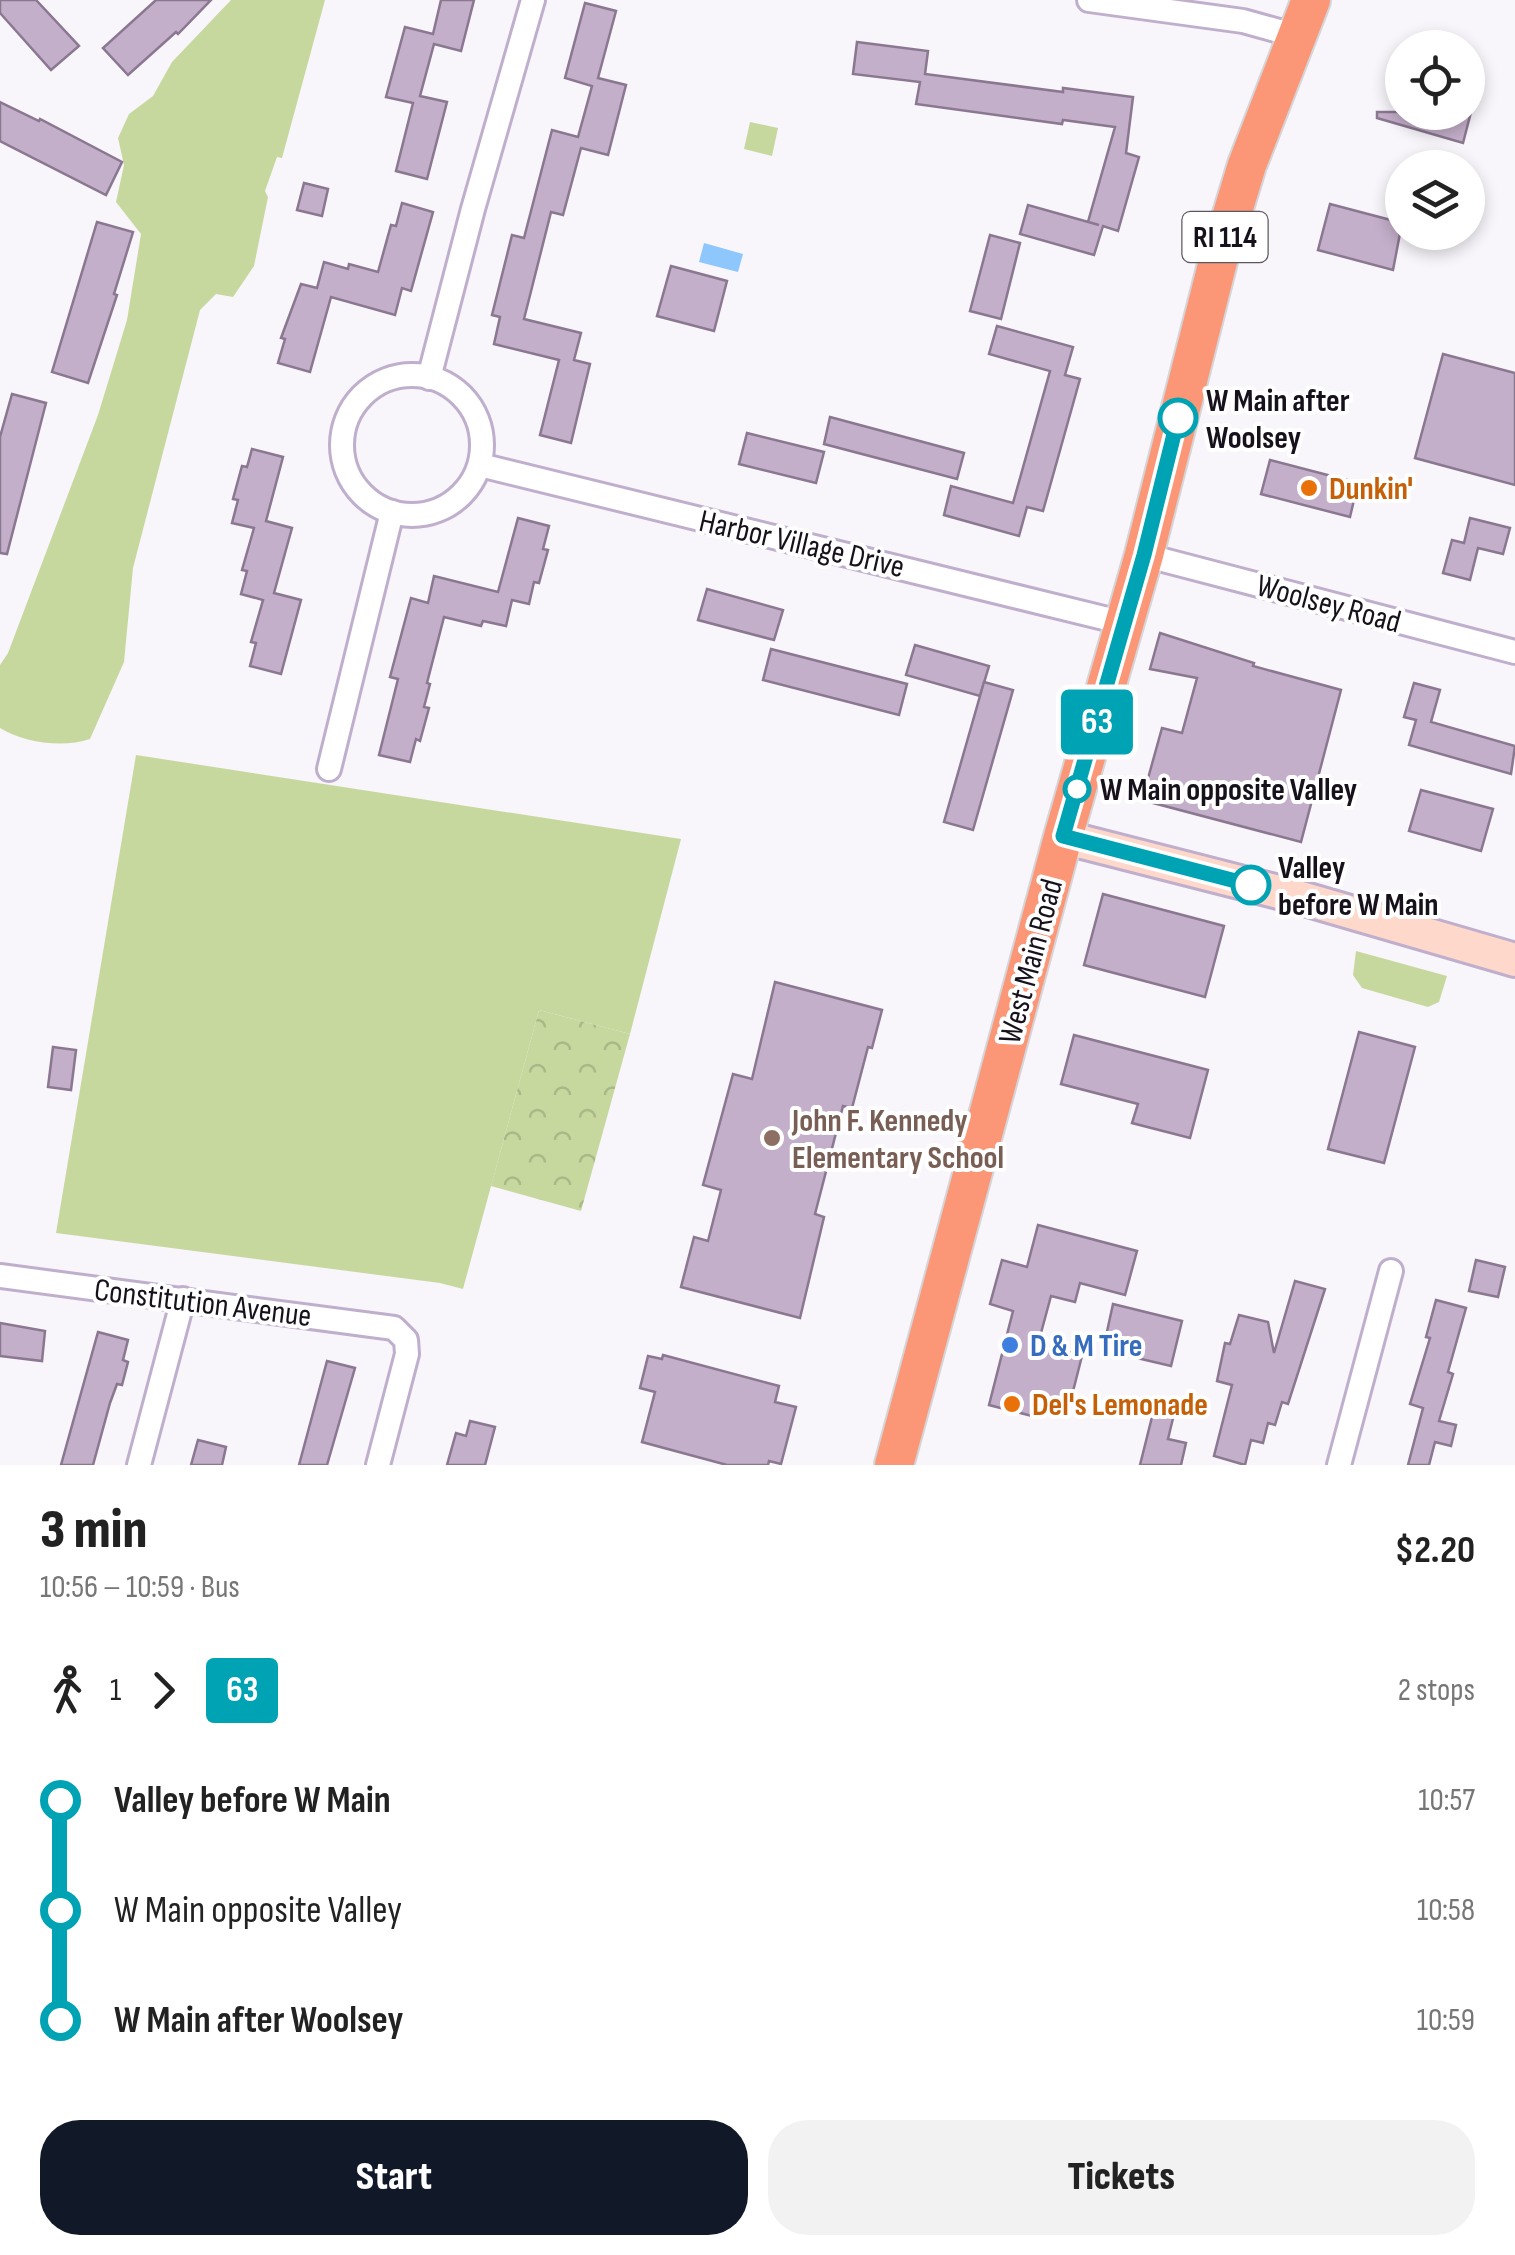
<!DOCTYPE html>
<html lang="en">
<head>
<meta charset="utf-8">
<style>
  body { margin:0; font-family:"Sofia Sans Condensed",sans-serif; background:#f2f2f2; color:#222; height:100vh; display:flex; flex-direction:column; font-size:38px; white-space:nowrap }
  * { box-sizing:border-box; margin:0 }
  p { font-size:32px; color:#767676 }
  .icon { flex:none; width:55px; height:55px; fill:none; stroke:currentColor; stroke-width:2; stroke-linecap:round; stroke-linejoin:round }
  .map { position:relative; height:1465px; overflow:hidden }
  .side { display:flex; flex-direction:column; background:#fff; flex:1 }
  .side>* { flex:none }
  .badge { padding:0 20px; border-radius:8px; font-size:35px; line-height:65px }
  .buttons { position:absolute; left:1385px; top:30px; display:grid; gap:20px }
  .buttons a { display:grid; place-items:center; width:100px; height:100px; border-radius:50%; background:#fff; box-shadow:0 5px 15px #0003; font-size:50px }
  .map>.badge { position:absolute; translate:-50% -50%; box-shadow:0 0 0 5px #fff }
  .legs { display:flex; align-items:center; gap:15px; height:110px; padding:0 40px; font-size:32px }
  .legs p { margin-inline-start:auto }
  .head { display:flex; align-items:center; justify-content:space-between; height:170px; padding:0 40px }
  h1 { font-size:55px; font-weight:800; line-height:75px }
  .primary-button { display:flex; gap:20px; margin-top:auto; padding:20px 40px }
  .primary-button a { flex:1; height:115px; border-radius:40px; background:#111827; color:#fff; font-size:40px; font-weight:800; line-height:115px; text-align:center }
  .primary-button a+a { background:#f2f2f2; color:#222 }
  ul { padding:0 40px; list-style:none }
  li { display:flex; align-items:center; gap:35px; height:110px; font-size:38px }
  li i { display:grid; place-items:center; width:15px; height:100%; margin:0 12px; background:currentColor }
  li i::after { content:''; width:25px; height:25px; margin:-12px; border:8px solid; border-radius:50%; background:#fff }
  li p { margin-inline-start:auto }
  li:first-child i { background:linear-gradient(#0000 50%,currentColor 0) }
  li:last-child i { background:linear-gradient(currentColor 50%,#0000 0) }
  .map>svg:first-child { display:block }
  .grass { fill:#c7d89f }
  .park { fill:url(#park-crowns) }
  .water { fill:#8dc7fc }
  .building { fill:#c4afca; stroke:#8a7790; stroke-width:2.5 }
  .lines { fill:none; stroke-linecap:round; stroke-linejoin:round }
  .minor-casing { stroke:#bfafcc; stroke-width:28 }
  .secondary-casing { stroke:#bfafcc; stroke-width:38 }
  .trunk-casing { stroke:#d5d4d6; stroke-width:42 }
  .minor { stroke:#fff; stroke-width:22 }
  .secondary { stroke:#fed8cb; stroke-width:32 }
  .trunk { stroke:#fb9676; stroke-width:38 }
  .line-1-casing { stroke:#fff; stroke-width:22 }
  .line-1 { stroke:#00a3b4; stroke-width:15 }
  .stop-1-dot { fill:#fff; stroke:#00a3b4; stroke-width:5 }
  .food-dot { fill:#e8710a; stroke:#fff; stroke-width:4 }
  .education-dot { fill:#8d6e63; stroke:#fff; stroke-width:4 }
  .shop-dot { fill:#3f7fe0; stroke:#fff; stroke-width:4 }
  .labels { text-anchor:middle; stroke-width:8; stroke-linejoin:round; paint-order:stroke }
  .shield { fill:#fff; stroke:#5d585f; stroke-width:2.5 }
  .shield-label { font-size:30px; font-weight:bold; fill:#17111b }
  .stop-label { font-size:32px; font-weight:bold; fill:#17111b; stroke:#fff; text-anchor:start }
  .food-label { font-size:32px; font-weight:bold; fill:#c56008; stroke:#fff; text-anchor:start }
  .street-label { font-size:32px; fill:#17111b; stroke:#fff }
  .education-label { font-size:32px; font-weight:bold; fill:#785e54; stroke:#fff; text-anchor:start }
  .shop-label { font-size:32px; font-weight:bold; fill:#366cbe; stroke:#fff; text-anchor:start }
</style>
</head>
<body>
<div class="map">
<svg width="1515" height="1465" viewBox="0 0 1515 1465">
  <defs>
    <pattern id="park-crowns" width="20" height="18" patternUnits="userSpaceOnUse" patternTransform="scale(2.5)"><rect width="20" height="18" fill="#c7d89f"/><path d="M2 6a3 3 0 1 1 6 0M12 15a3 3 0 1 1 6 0" fill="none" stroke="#aab888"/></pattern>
  </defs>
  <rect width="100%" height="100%" fill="#f8f5fb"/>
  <g class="grass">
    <path d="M231 0H325L282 158 277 157 265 191 268 197 254 266 233 297 216 294 200 310 133 568 124 662 90 739C63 748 24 743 0 728V665L8 653 98 415 127 320 141 234 116 202 124 165 118 138 129 114 153 96 172 62Z"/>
    <polygon points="750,122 778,128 772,156 744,149"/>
    <polygon points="136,755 681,839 630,1034 539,1010 463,1289 440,1283 56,1233"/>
    <polygon points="1356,951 1447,976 1439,1002 1428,1007 1362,988 1353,975"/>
  </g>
  <polygon class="park" points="539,1010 630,1034 581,1211 491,1186"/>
  <polygon class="water" points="704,243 743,254 738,272 699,262"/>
  <g class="building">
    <polygon points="0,0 36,0 79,46 51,70 0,13"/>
    <polygon points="156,0 211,0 178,34 176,32 128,75 103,48"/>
    <polygon points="441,0 474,0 461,51 434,44 420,96 447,102 427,179 396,171 413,103 386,97 405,27 433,34"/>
    <polygon points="585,3 616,11 598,78 626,85 608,155 581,148 563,215 551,212 524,319 581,333 574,360 590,364 571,443 540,435 559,360 494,344 500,317 492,315 512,235 524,238 552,130 578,137 592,86 565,78"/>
    <polygon points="857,42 928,51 925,74 1063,92 1063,88 1133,97 1126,153 1139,157 1118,231 1103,226 1094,255 1020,234 1028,205 1099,225 1088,222 1115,127 1063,120 1062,124 916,104 920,82 853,74"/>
    <polygon points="0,102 39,121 40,119 122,162 106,195 0,141"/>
    <polygon points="1377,112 1471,112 1463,143 1377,118"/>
    <polygon points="304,183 328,189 322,216 297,210"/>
    <polygon points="402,203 433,212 411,291 402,288 395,315 331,297 310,372 278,363 285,339 281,338 301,284 317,288 324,262 348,269 349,264 378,272 391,225 396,226"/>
    <polygon points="1330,204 1402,223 1393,270 1318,250"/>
    <polygon points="97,222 133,232 114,294 117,295 88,383 52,372"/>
    <polygon points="990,235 1020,243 1001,319 970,311"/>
    <polygon points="671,266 727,281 714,331 657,316"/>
    <polygon points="997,326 1073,347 1065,375 1080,379 1043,511 1027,507 1019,536 944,515 951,486 1013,503 1050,371 989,354"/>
    <polygon points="1443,354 1515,373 1515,485 1415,458"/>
    <polygon points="12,394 46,403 7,554 0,553 0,437"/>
    <polygon points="830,417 964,453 957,479 824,444"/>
    <polygon points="747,433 824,452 816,483 739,464"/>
    <polygon points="252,449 283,457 266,521 292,528 274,593 301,600 281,674 250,666 256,643 251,642 263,600 241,594 247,571 242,570 254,528 232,523 238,500 233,499 242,466 247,467"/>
    <polygon points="1270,460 1358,483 1350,517 1261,494"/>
    <polygon points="518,518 549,526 543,549 548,550 539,583 534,582 529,604 512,600 506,626 483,621 481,626 444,617 427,683 430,684 424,707 429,708 420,741 416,739 410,762 379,755 398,679 390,677 411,598 428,603 434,576 498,592"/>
    <polygon points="1470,518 1510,528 1503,554 1478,548 1470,580 1443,573 1452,540 1464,543"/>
    <polygon points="707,589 783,610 774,640 698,620"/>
    <polygon points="1160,633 1254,663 1253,666 1341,690 1301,842 1142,800 1162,728 1182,733 1197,678 1150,669"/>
    <polygon points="915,645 989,666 980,696 906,675"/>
    <polygon points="771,649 907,684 899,715 763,680"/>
    <polygon points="984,682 1013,690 973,830 944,822"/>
    <polygon points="1414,683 1440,690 1431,722 1515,746 1511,774 1409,745 1416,720 1404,717"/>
    <polygon points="1421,790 1493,809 1481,851 1409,831"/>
    <polygon points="1103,894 1224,926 1205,997 1084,965"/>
    <polygon points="775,982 882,1010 872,1048 868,1047 852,1108 843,1106 815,1214 824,1217 800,1318 681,1287 694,1237 708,1241 721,1190 703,1185 733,1074 752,1079"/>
    <polygon points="1359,1032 1415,1047 1384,1163 1328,1149"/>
    <polygon points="1074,1035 1208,1070 1190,1138 1132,1123 1138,1104 1061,1084"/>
    <polygon points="53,1047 76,1050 71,1090 48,1087"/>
    <polygon points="1038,1225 1137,1251 1125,1295 1080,1283 1075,1302 1051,1296 1038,1344 1082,1356 1068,1411 1035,1402 1032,1416 989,1405 1013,1311 990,1304 1002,1260 1027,1267"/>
    <polygon points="1476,1260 1505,1267 1498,1297 1469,1291"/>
    <polygon points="1295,1281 1325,1289 1288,1404 1282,1402 1275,1425 1268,1423 1263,1443 1251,1440 1245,1465 1214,1456 1232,1385 1217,1381 1225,1343 1230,1344 1239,1315 1268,1322 1274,1353"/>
    <polygon points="1436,1300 1466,1308 1448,1372 1453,1374 1439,1421 1456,1425 1451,1446 1435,1442 1429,1465 1408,1465 1423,1408 1410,1404 1430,1338 1426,1337"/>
    <polygon points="1113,1304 1182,1321 1171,1366 1103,1350"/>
    <polygon points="0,1323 45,1331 42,1361 0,1356"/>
    <polygon points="98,1332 128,1340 123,1360 128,1362 122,1385 117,1384 110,1403 93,1465 61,1465"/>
    <polygon points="663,1355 779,1386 775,1402 796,1407 781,1464 769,1461 768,1465 727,1465 642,1442 655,1392 640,1388 648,1356 662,1359"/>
    <polygon points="327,1361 355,1368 327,1465 299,1465"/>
    <polygon points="1156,1401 1176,1406 1168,1439 1186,1443 1181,1465 1140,1465"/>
    <polygon points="470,1421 495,1427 485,1465 447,1465 456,1433 466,1436"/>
    <polygon points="198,1440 226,1447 222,1465 191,1465"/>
  </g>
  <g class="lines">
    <defs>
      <g id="minor">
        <polyline points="1089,0 1243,21 1297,36"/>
        <circle cx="412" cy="445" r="70"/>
        <polyline points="429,378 473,209 533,0"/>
        <polyline points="480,465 1124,623"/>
        <polyline points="1144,555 1515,652"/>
        <polyline points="329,769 392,512"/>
        <polyline points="0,1276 394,1328 406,1340 407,1354 378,1465"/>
        <polyline points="139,1465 183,1299"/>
        <polyline points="1339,1465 1391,1271"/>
      </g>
      <polyline id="secondary" points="1063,837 1298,897 1515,960"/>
      <polyline id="trunk" points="894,1465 1063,837 1144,555 1219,257 1247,165 1311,0"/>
    </defs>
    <use href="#minor" class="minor-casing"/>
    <use href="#secondary" class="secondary-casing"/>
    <use href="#trunk" class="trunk-casing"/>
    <use href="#minor" class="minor"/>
    <use href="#secondary" class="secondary"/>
    <use href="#trunk" class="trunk"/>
  </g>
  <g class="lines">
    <defs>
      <polyline id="line-1" points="1178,418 1144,555 1063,836 1251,885"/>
    </defs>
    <use href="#line-1" class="line-1-casing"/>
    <use href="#line-1" class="line-1"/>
  </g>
  <g class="stop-1-dot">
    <circle cx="1178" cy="418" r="18"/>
    <circle cx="1077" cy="789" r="12"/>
    <circle cx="1251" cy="885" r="18"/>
  </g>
  <g class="food-dot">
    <circle cx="1309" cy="488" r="10"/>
    <circle cx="1012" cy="1404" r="10"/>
  </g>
  <circle class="education-dot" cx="772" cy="1138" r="10"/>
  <circle class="shop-dot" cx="1010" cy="1345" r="10"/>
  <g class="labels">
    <rect class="shield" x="1182.5" y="212" width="85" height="50" rx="8"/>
    <g class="shield-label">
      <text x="1225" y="247">RI 114</text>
    </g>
    <g class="stop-label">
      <text x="1206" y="411">W Main after<tspan x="1206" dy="37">Woolsey</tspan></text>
      <text x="1100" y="800">W Main opposite Valley</text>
      <text x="1278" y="878">Valley<tspan x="1278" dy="37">before W Main</tspan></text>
    </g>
    <g class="food-label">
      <text x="1329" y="499">Dunkin'</text>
      <text x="1032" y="1415">Del's Lemonade</text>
    </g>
    <g class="street-label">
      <text transform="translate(802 543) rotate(13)" y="11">Harbor Village Drive</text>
      <text transform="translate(1329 603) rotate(15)" y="11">Woolsey Road</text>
      <text transform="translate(1030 961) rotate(-75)" y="11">West Main Road</text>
      <text transform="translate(203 1302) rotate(7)" y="11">Constitution Avenue</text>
    </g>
    <g class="education-label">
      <text x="792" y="1131">John F. Kennedy<tspan x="792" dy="37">Elementary School</tspan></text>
    </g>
    <g class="shop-label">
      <text x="1030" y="1356">D &amp; M Tire</text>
    </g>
  </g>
</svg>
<div class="buttons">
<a><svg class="icon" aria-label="locate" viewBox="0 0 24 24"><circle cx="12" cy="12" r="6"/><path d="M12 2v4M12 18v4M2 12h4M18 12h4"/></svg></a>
<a><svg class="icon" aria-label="layers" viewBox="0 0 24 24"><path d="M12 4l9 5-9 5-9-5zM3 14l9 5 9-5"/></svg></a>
</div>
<b class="badge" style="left:1097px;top:722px;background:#00a3b4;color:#fff">63</b>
</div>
<section class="side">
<div class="head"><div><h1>3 min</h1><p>10:56 – 10:59 · Bus</p></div><b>$2.20</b></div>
<div class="legs"><svg class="icon" aria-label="walk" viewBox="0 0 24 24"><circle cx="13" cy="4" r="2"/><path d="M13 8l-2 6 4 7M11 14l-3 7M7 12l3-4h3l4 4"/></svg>1<svg class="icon" aria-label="forward" viewBox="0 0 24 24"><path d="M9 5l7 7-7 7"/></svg><b class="badge" style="background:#00a3b4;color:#fff">63</b><p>2 stops</p></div>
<ul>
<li><i style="color:#00a3b4"></i><b>Valley before W Main</b><p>10:57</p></li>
<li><i style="color:#00a3b4"></i><span>W Main opposite Valley</span><p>10:58</p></li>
<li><i style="color:#00a3b4"></i><b>W Main after Woolsey</b><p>10:59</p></li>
</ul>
<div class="primary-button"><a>Start</a><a>Tickets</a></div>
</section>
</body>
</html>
